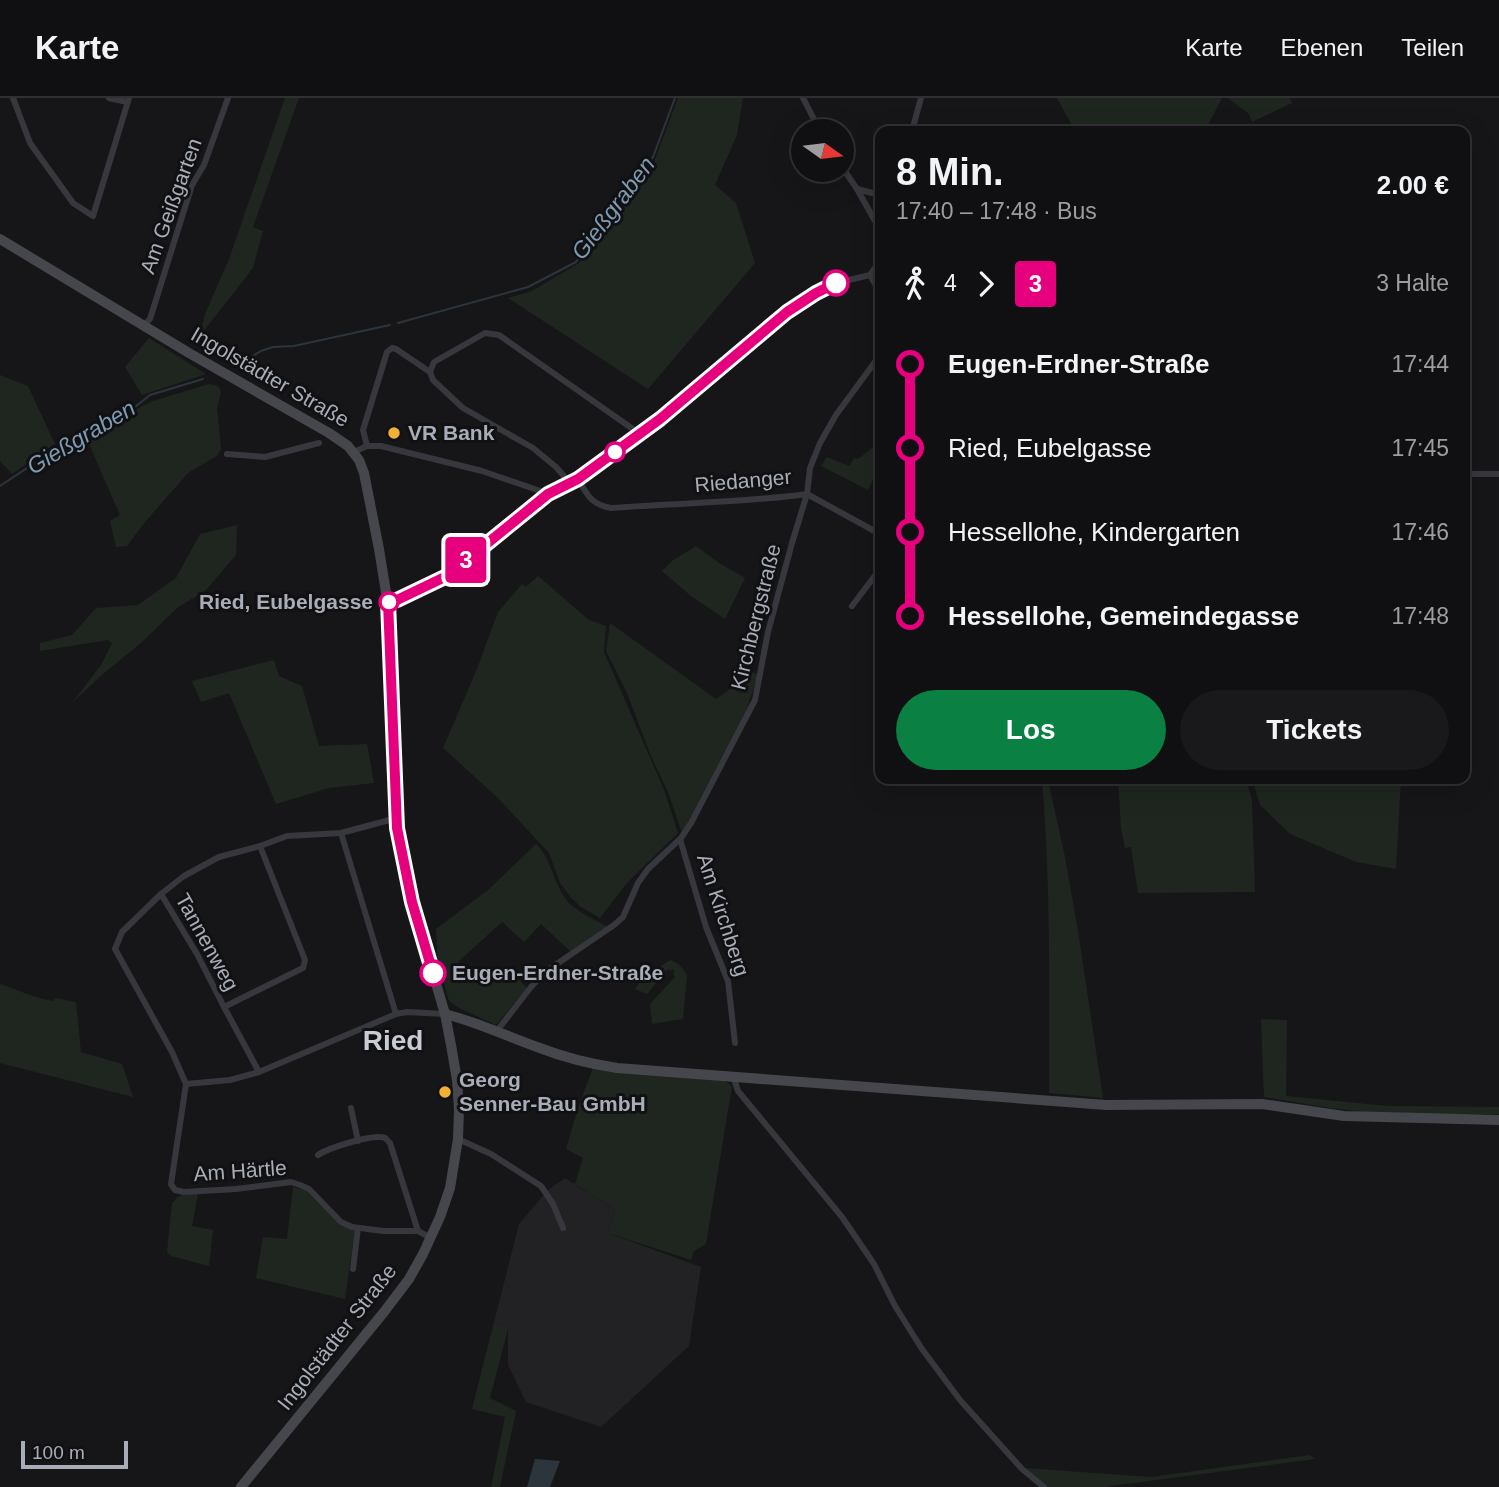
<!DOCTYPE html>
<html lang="de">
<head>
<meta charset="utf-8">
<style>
  body { margin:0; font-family:Helvetica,sans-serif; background:#19191b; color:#f1f3f6; height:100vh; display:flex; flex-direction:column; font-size:26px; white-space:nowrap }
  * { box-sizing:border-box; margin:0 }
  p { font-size:23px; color:#9c9d9f }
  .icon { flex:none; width:38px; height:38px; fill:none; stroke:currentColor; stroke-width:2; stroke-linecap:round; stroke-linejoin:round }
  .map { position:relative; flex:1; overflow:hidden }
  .panel { position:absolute; left:875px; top:28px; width:595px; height:658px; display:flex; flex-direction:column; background:#101012; border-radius:14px; box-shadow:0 7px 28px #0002,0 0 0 2px #303032 }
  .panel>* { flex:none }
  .badge { padding:0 14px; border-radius:5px; font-size:24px; line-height:46px }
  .needle { width:46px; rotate:104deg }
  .controls { position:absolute; left:791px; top:21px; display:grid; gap:14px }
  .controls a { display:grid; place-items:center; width:63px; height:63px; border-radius:50%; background:#101012; box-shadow:0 7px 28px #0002,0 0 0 2px #303032; font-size:35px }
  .scale { position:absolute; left:21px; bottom:18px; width:107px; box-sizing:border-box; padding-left:7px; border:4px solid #a8adb8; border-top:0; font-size:19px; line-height:24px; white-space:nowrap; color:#a8adb8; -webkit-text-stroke:5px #111113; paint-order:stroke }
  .map>.badge { position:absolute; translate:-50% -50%; box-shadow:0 0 0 4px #fff }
  .legs { display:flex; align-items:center; gap:10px; height:77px; padding:0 21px; font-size:23px }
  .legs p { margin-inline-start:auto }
  .overview { display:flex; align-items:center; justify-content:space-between; height:119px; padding:0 21px }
  h1 { font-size:38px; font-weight:800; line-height:52px }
  .action { display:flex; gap:14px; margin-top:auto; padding:14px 21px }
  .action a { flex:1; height:80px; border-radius:42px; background:#0b8043; color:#fff; font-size:28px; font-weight:800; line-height:80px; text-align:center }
  .action a+a { background:#19191b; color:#f1f3f6 }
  ul { padding:0 21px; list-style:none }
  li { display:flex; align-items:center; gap:24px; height:84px; font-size:26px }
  li i { display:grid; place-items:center; width:10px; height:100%; margin:0 9px; background:currentColor }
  li i::after { content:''; width:18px; height:18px; margin:-9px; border:5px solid; border-radius:50%; background:#101012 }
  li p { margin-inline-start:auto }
  li:first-child i { background:linear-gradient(#0000 50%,currentColor 0) }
  li:last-child i { background:linear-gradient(currentColor 50%,#0000 0) }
  header { display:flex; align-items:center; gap:42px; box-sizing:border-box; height:98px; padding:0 35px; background:#101012; border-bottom:2px solid #303032 }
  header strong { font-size:33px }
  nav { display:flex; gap:38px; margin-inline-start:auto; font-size:24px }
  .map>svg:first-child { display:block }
  .built { fill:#222225 }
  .green { fill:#1e261f }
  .water { fill:#2c353c }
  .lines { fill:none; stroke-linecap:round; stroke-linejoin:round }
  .stream { stroke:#2c353c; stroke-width:2 }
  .minor { stroke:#37383d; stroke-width:6 }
  .secondary { stroke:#45474d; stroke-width:10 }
  .line-1-casing { stroke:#fff; stroke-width:16 }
  .line-1 { stroke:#e6007e; stroke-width:10 }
  .stop-1-dot { fill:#fff; stroke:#e6007e; stroke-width:3.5 }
  .poi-dot { fill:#f2b134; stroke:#111113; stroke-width:2.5 }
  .labels { text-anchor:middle; stroke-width:6; stroke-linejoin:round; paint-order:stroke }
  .street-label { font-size:21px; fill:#a8adb8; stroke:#111113 }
  .poi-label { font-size:21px; font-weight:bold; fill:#a8adb8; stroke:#111113; text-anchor:start }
  .stop-label { font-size:21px; font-weight:bold; fill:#a8adb8; stroke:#111113; text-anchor:end }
  .water-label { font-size:23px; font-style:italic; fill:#7f9bb3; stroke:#111113 }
  .district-label { font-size:28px; font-weight:bold; fill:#c9ccd4; stroke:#111113 }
</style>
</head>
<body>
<header>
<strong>Karte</strong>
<nav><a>Karte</a><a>Ebenen</a><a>Teilen</a></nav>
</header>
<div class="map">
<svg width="1499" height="1389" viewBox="0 0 1499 1389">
  <rect width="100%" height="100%" fill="#161618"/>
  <polygon class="built" points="565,1080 615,1112 608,1135 701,1169 689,1248 601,1329 526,1304 508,1267 508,1231 494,1224 519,1126 548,1092"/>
  <g class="green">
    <polygon points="285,0 299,0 253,129 263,133 253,170 199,239 205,216 229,161"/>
    <polygon points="678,0 743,0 737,37 715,87 736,105 755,165 648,291 508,200 532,193 579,165 654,64"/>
    <polygon points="1057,0 1222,0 1205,33 1075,33"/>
    <polygon points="1228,0 1290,0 1292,5 1252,24 1249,16"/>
    <polygon points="149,240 206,276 142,297 125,269"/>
    <polygon points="0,277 28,288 55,346 12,376 0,363"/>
    <polygon points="209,286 216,287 220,290 221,295 217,310 221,351 217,358 188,375 145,424 127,448 116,449 110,423 120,417 85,337 153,303"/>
    <polygon points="880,344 880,376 873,382 868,392 821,368 827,359 849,368 854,360 858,361"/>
    <polygon points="237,427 236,457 206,492 177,510 142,544 103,576 72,605 101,567 112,545 108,542 40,553 40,545 72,537 96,510 138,507 176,480 200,436"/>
    <polygon points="696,448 719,465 745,480 725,521 691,498 662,473 672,463"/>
    <polygon points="538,478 589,522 606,528 604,554 665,694 678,735 627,785 600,820 581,809 571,800 560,785 549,755 498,700 443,650 477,571 498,514 522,486 526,489"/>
    <polygon points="610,525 716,601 754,574 758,577 746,613 682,735 668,694 651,658 627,595 606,553"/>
    <polygon points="274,562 279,578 302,588 319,648 367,646 374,685 329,690 276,706 229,595 201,604 192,583"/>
    <polygon points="1118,681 1246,681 1252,702 1255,794 1138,795 1131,749 1125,750 1121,730"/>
    <polygon points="1252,681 1401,681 1396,771 1356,764 1290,736 1260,707"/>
    <path d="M1048 682 1065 759 1078 833 1103 1000 1049 995C1049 891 1051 787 1042 683Z"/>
    <path d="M536 746C551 760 553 783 565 800 574 813 594 821 608 829L570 853 541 826 524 844 502 824 458 864 483 888 504 867 527 890 496 927 459 910 449 903 438 866 436 831 488 792Z"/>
    <path d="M670 862C678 864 683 870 687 877L683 921 652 926 650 906 675 879 673 876 675 873 673 871 670 873 668 871 647 896 635 891 641 882Z"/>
    <path d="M0 886C18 892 35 900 53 903L55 900 76 904 81 954 122 966 133 999 0 965Z"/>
    <polygon points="1261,921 1287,922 1286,998 1388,1008 1499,1009 1499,1016 1383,1016 1330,1010 1264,999"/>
    <polygon points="593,970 623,975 662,977 725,983 732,988 706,1146 694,1153 691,1162 608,1135 615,1112 575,1086 583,1060 566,1051 579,1007"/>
    <polygon points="293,1089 305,1092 340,1126 355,1132 345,1201 256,1180 263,1139 287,1141"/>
    <polygon points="184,1096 198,1096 192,1128 213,1132 209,1168 171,1158 167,1154 172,1105 178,1099"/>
    <polygon points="494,1224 508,1231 490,1300 516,1313 500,1389 491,1389 505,1319 472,1311"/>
    <polygon points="1310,1357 1315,1361 1104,1389 1047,1389 1025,1370 1151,1379"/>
  </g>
  <polygon class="water" points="535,1361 560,1363 550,1389 527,1389"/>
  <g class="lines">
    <g class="stream">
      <polyline points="398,225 528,189 576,164 653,59 675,0"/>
      <polyline points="245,267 249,260 261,253 273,249 294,248 390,227"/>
      <polyline points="0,388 62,347 135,309 150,297 203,281"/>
    </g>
    <g class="minor">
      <polyline points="13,0 30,45 73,105 93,118 129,0"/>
      <polyline points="109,0 127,4"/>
      <polyline points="803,0 820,33"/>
      <polyline points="912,33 921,0"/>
      <polyline points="842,69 857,91 879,130 880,153"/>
      <polyline points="857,91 880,97"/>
      <polyline points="870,177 880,195"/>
      <polyline points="144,227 150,221 192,87 204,67 228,0"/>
      <polyline points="367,348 363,332 387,254 392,250 396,251 430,274"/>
      <polyline points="354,354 367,348 381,348 482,373 549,396"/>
      <polyline points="227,356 265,359 319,345"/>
      <polyline points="1465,376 1499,376"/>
      <path d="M578 381C587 397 592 407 611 410 676 405 742 405 807 396"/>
      <polyline points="570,385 556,369 533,350 463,310 433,282 430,274 434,264 485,235 499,237 640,336"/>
      <polyline points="807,396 880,436"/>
      <polyline points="388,504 447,478 549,396 578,381 660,321 787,214 816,195 836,185 870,177 877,167 880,157"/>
      <polyline points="852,508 880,471"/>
      <polyline points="341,735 396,916"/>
      <polyline points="680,741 706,829 728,883 735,945"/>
      <polyline points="161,796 197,856 224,909 259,974"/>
      <polyline points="224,909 303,870 305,862 260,748"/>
      <polyline points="496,934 531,889 545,874 614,827 623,819 638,785 648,771 681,740 691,725 755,602 768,534 792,445 807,396 810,370 820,345 836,317 880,257"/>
      <polyline points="733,978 738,993 842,1119 874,1166 895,1208 922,1251 960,1302 1022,1371 1044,1389"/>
      <polyline points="186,986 172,954 115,851 122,834 161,796 184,778 219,759 260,748 287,738 341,735 397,720"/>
      <polyline points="186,986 171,1086 175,1092 184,1094 236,1091 291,1084 300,1087 309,1091 341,1124 352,1129 383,1133 418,1133 431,1140"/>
      <polyline points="186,986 230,982 259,974 396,916 407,914 445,916"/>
      <polyline points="351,1010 358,1043"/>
      <polyline points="458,1041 491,1056 541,1088 553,1106 563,1130"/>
      <path d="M318 1057C328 1050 367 1038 380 1039 386 1039 386 1041 390 1045L418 1133"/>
      <polyline points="353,1171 358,1130"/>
    </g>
    <g class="secondary">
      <polyline points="0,141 189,255 329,335 348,348 359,362 364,375 379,451 389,513 397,730 412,804 445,916 451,947 457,982 459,1011 458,1041 450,1090 440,1119 423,1156 409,1181 384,1214 241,1389"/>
      <path d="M445 916C477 924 506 938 537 949 563 959 590 966 617 970L1106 1007 1262 1006 1344 1018 1499 1022"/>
    </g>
  </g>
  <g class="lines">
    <defs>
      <polyline id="line-1" points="433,875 412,804 397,730 388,504 397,502 447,478 548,396 578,381 660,321 787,214 816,195 836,185"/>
    </defs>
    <use href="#line-1" class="line-1-casing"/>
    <use href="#line-1" class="line-1"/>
  </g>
  <g class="stop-1-dot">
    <circle cx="836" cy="185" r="12"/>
    <circle cx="615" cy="354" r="9"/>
    <circle cx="389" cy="504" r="9"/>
    <circle cx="433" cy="875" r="12"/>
  </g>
  <g class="poi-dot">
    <circle cx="394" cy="335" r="7"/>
    <circle cx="445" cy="994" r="7"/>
  </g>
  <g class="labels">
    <g class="street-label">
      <text transform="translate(171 108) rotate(-70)" y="7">Am Geißgarten</text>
      <text transform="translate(270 279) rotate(30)" y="7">Ingolstädter Straße</text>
      <text transform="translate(743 383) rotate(-5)" y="7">Riedanger</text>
      <text transform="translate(756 519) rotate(-76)" y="7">Kirchbergstraße</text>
      <text transform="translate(723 817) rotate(72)" y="7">Am Kirchberg</text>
      <text transform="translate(207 844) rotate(61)" y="7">Tannenweg</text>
      <text transform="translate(240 1073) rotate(-4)" y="7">Am Härtle</text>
      <text transform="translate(337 1239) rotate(-52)" y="7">Ingolstädter Straße</text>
    </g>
    <g class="poi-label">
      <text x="408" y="342">VR Bank</text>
      <text x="459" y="989">Georg<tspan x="459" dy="24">Senner-Bau GmbH</tspan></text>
    </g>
    <g class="stop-label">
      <text x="373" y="511">Ried, Eubelgasse</text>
      <text x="452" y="882" text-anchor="start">Eugen-Erdner-Straße</text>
    </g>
    <g class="water-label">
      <text transform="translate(613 110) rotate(-53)" y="8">Gießgraben</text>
      <text transform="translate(81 339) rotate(-31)" y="8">Gießgraben</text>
    </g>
    <g class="district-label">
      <text x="393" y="952">Ried</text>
    </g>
  </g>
</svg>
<div class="controls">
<a><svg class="needle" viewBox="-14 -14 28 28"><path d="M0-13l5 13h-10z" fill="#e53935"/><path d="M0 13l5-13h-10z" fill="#9c9d9f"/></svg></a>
</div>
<div class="scale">100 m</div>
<b class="badge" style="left:466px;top:462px;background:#e6007e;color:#fff">3</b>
<section class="panel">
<div class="overview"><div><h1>8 Min.</h1><p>17:40 – 17:48 · Bus</p></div><b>2.00 €</b></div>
<div class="legs"><svg class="icon" aria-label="walk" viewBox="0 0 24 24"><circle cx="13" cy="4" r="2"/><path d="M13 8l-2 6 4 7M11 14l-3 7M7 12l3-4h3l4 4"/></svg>4<svg class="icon" aria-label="forward" viewBox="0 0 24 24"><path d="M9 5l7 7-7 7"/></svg><b class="badge" style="background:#e6007e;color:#fff">3</b><p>3 Halte</p></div>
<ul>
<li><i style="color:#e6007e"></i><b>Eugen-Erdner-Straße</b><p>17:44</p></li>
<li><i style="color:#e6007e"></i><span>Ried, Eubelgasse</span><p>17:45</p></li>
<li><i style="color:#e6007e"></i><span>Hessellohe, Kindergarten</span><p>17:46</p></li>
<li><i style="color:#e6007e"></i><b>Hessellohe, Gemeindegasse</b><p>17:48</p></li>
</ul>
<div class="action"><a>Los</a><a>Tickets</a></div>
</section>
</div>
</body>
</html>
